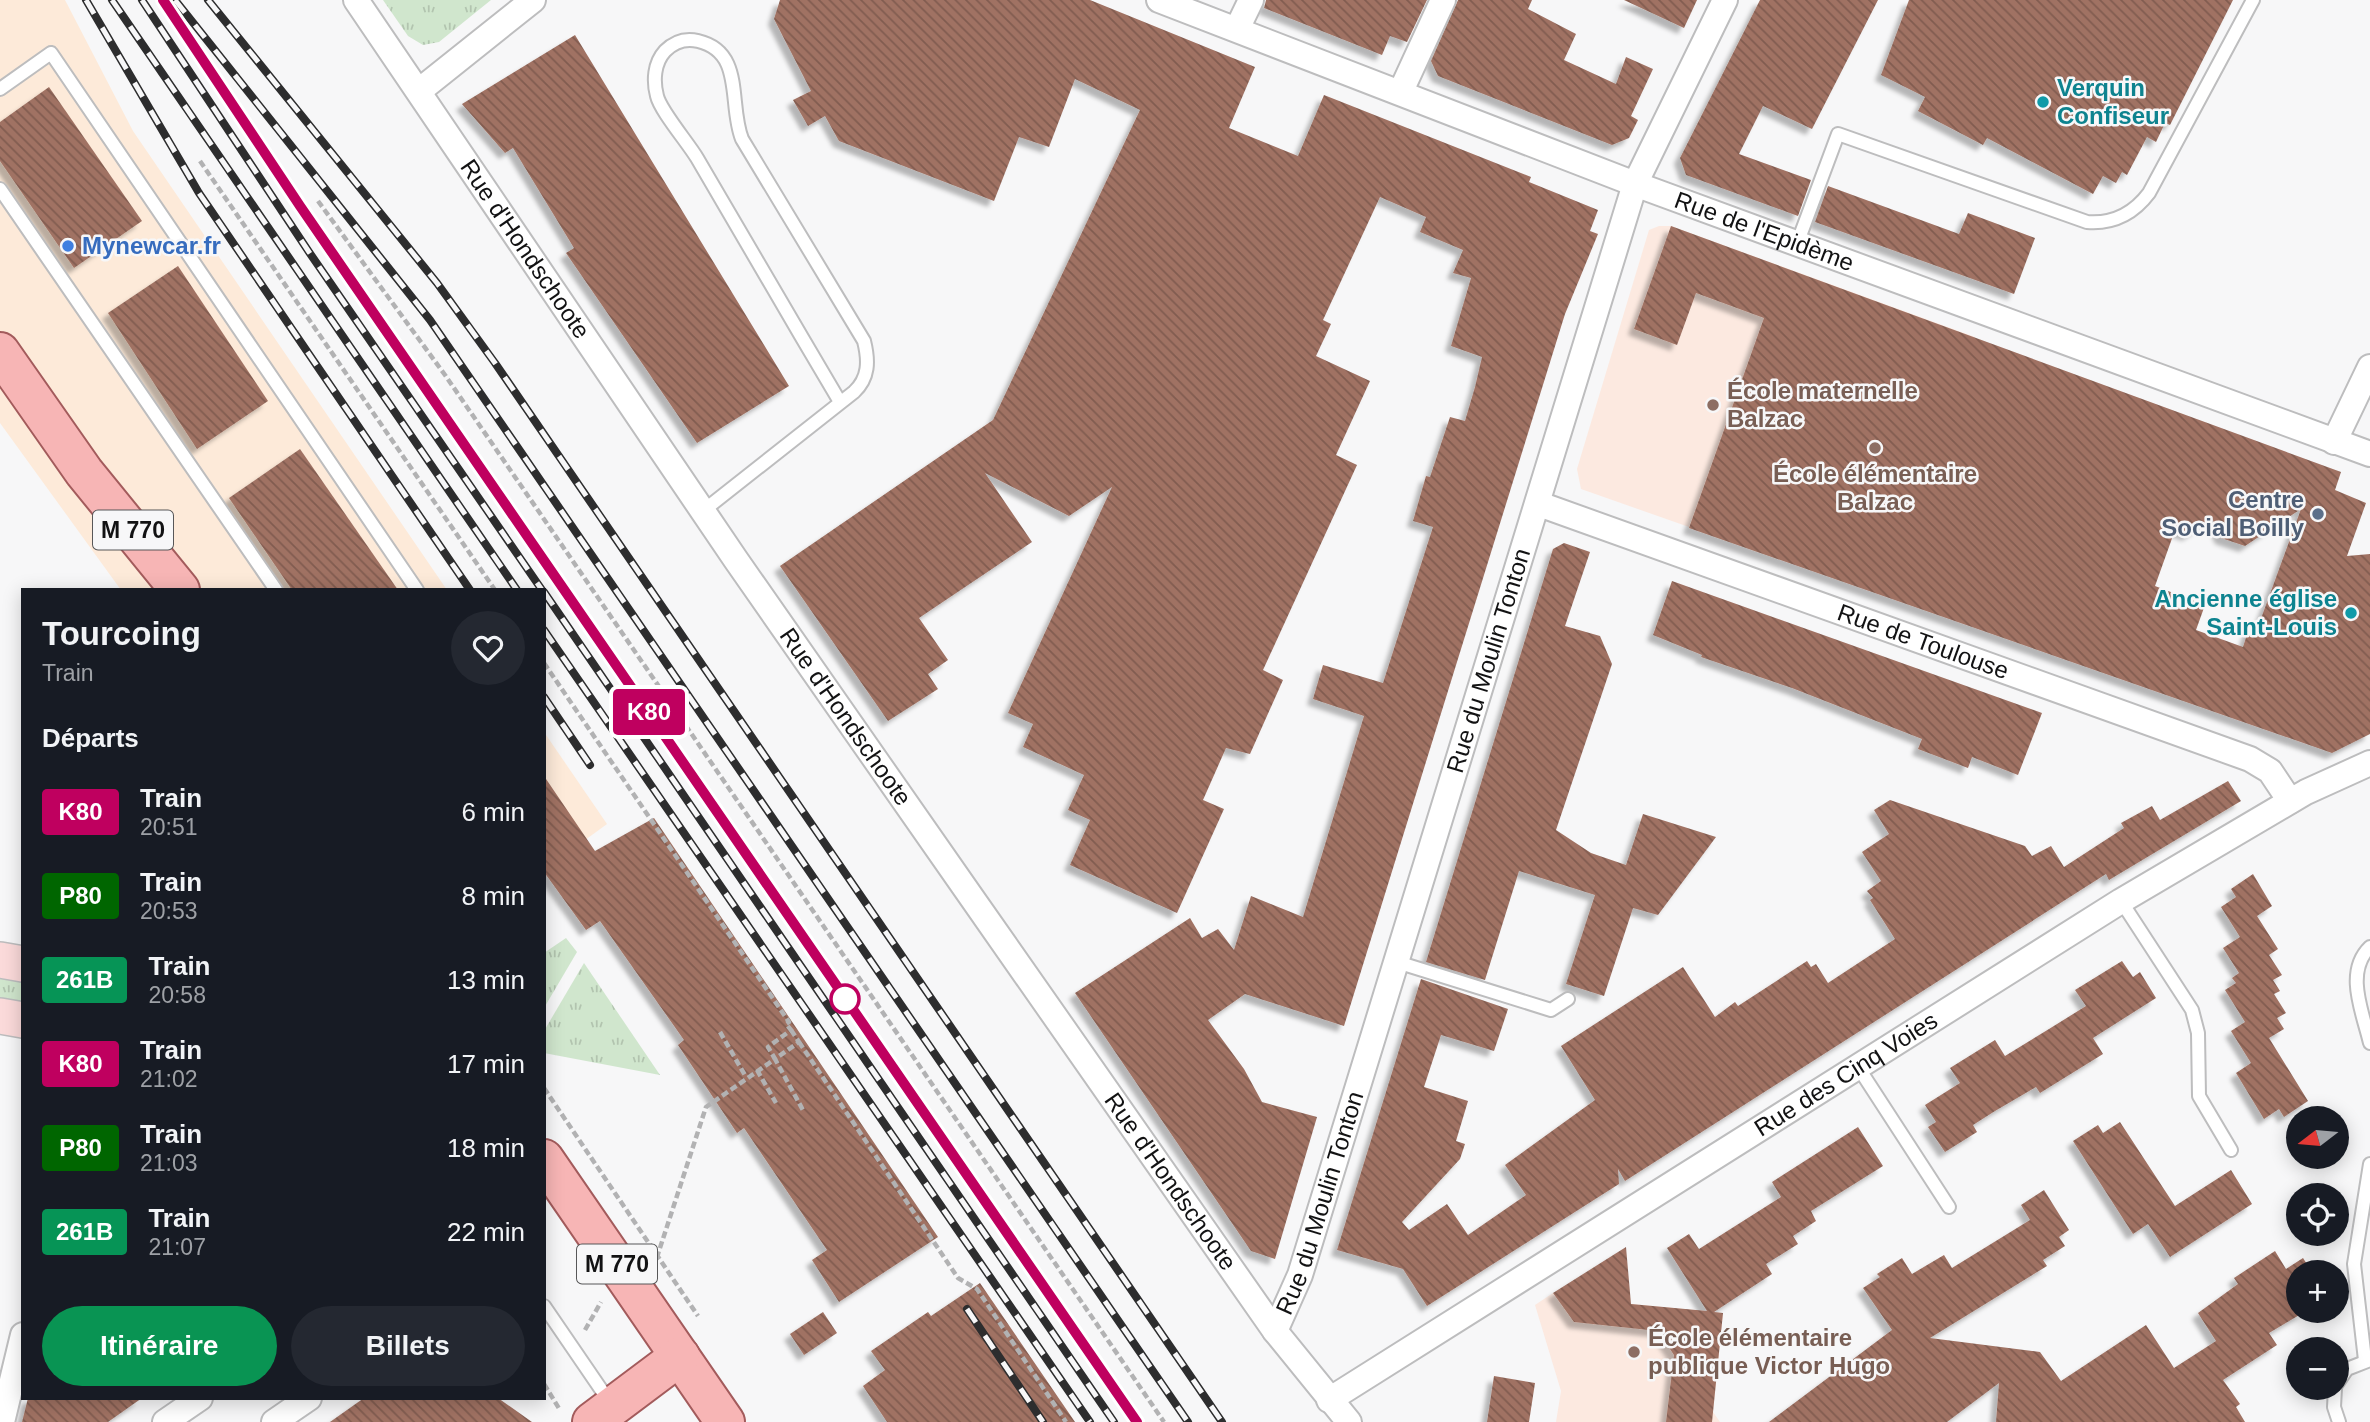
<!DOCTYPE html>
<html lang="fr">
<head>
<meta charset="utf-8">
<style>
  body { margin:0; font-family:Arial,sans-serif; background:#242831; color:#f1f3f6; height:100vh; display:flex; flex-direction:column; font-size:26px; white-space:nowrap }
  * { box-sizing:border-box; margin:0 }
  p { font-size:23px; color:#9ea1a6 }
  .icon { flex:none; width:38px; height:38px; fill:none; stroke:currentColor; stroke-width:2; stroke-linecap:round; stroke-linejoin:round }
  .map { position:relative; flex:1; overflow:hidden }
  .side { position:absolute; left:21px; top:588px; width:525px; height:812px; display:flex; flex-direction:column; background:#171b24; border-radius:0px; box-shadow:0 4px 18px #0003 }
  .side>* { flex:none }
  .badge { padding:0 14px; border-radius:5px; font-size:24px; line-height:46px }
  .needle { width:46px; rotate:254deg }
  .fabs { position:absolute; left:2286px; top:1106px; display:grid; gap:14px }
  .fabs a { display:grid; place-items:center; width:63px; height:63px; border-radius:50%; background:#171b24; box-shadow:0 4px 18px #0003; font-size:35px }
  .map>.badge { position:absolute; translate:-50% -50%; box-shadow:0 0 0 4px #fff }
  h2 { padding:0 21px; font-size:26px; line-height:63px }
  .round { display:grid; place-items:center; flex:none; width:74px; height:74px; border-radius:37px; background:#242831 }
  .overview { display:flex; align-items:center; justify-content:space-between; height:119px; padding:0 21px }
  h1 { font-size:33px; font-weight:700; line-height:52px }
  .primary-button { display:flex; gap:14px; margin-top:auto; padding:14px 21px }
  .primary-button a { flex:1; height:80px; border-radius:42px; background:#099453; color:#fff; font-size:28px; font-weight:700; line-height:80px; text-align:center }
  .primary-button a+a { background:#242831; color:#f1f3f6 }
  ul { padding:0; list-style:none }
  li { display:flex; align-items:center; gap:21px; height:84px; padding:0 21px }
  li div { flex:1 }
  li b { display:block; font-size:26px }
  li em { font-style:normal }
  li .badge { min-width:77px; font-weight:700; text-align:center }
  .map>svg:first-child { display:block }
  .commercial { fill:#fdead9 }
  .education { fill:#fce9e0 }
  .grass { fill:url(#grass-tufts) }
  .building { fill:url(#building-back-hatch); fill-rule:evenodd; filter:url(#shadow) }
  .lines { fill:none; stroke-linecap:round; stroke-linejoin:round }
  .service-casing { stroke:#bdbdbe; stroke-width:16 }
  .minor-casing { stroke:#bdbdbe; stroke-width:28 }
  .secondary-casing { stroke:#bdbdbe; stroke-width:38 }
  .primary-casing { stroke:#a35b5c; stroke-width:42 }
  .path { stroke:#b2b2b3; stroke-width:4.5; stroke-dasharray:7 3.5; stroke-linecap:butt }
  .service { stroke:#fff; stroke-width:12 }
  .minor { stroke:#fff; stroke-width:24 }
  .secondary { stroke:#fbdada; stroke-width:35 }
  .primary { stroke:#f7b5b5; stroke-width:38 }
  .rail-casing { stroke:#2d2d2e; stroke-width:8 }
  .rail { stroke:#f7f7f8; stroke-width:5; stroke-dasharray:16; stroke-linecap:butt }
  .line-casing { stroke:#fff; stroke-width:16 }
  .line { stroke:#bf005f; stroke-width:10 }
  .culture-dot { fill:#0f9aa8; stroke:#f7f7f8; stroke-width:2.5 }
  .shop-dot { fill:#3f7fe0; stroke:#f7f7f8; stroke-width:2.5 }
  .education-dot { fill:#8d6e63; stroke:#f7f7f8; stroke-width:2.5 }
  .service-dot { fill:#5c6f8a; stroke:#f7f7f8; stroke-width:2.5 }
  .stop-dot { fill:#fff; stroke:#bf005f; stroke-width:3.5 }
  .labels { text-anchor:middle; stroke-width:5; stroke-linejoin:round; paint-order:stroke }
  .shield { fill:#f7f7f8; stroke:#575758; stroke-width:2 }
  .shield-label { font-size:23px; font-weight:bold; fill:#121213 }
  .culture-label { font-size:24px; font-weight:bold; fill:#0d838f; stroke:#f7f7f8; text-anchor:start }
  .street-label { font-size:24px; fill:#121213; stroke:#f7f7f8 }
  .shop-label { font-size:24px; font-weight:bold; fill:#366cbe; stroke:#f7f7f8; text-anchor:start }
  .education-label { font-size:24px; font-weight:bold; fill:#785e54; stroke:#f7f7f8; text-anchor:start }
  .service-label { font-size:24px; font-weight:bold; fill:#4e5e75; stroke:#f7f7f8; text-anchor:end }
</style>
</head>
<body>
<div class="map">
<svg width="2370" height="1422" viewBox="0 0 2370 1422">
  <defs>
    <pattern id="grass-tufts" width="24" height="20" patternUnits="userSpaceOnUse" patternTransform="scale(1.75)"><rect width="24" height="20" fill="#d0e6cd"/><path d="M3 7l-1-3M5 7V3M7 7l1-3M15 17l-1-3M17 17v-4M19 17l1-3" fill="none" stroke="#b2c4af"/></pattern>
    <pattern id="building-back-hatch" width="6" height="6" patternUnits="userSpaceOnUse" patternTransform="scale(1.75)"><rect width="6" height="6" fill="#a07263"/><path d="M-1 5l2 2M0 0l6 6M5-1l2 2" fill="none" stroke="#815c50"/></pattern>
    <filter id="shadow"><feDropShadow dx="-6" dy="6" stdDeviation="2" flood-color="#0004"/></filter>
  </defs>
  <rect width="100%" height="100%" fill="#f7f7f8"/>
  <g class="commercial">
    <polygon points="0,0 65,0 133,131 447,590 121,590 0,423"/>
    <polygon points="544,732 607,824 544,870"/>
  </g>
  <g class="education">
    <polygon points="1659,226 1671,226 1975,337 1882,595 1581,489 1577,469 1649,230"/>
    <polygon points="1553,1293 1566,1310 1582,1299 1723,1313 1713,1412 1720,1422 1556,1422 1561,1391 1535,1305"/>
  </g>
  <g class="grass">
    <polygon points="383,0 491,0 439,42 423,45 408,36"/>
    <polygon points="566,938 577,952 544,1008 544,953"/>
    <polygon points="584,963 660,1075 544,1053 544,1031"/>
    <polygon points="0,973 23,976 23,1009 0,1005"/>
  </g>
  <g class="building">
    <polygon points="780,0 1090,0 1255,67 1229,128 1298,156 1324,95 1531,177 1529,182 1598,210 1590,231 1598,234 1565,314 1344,1026 1245,994 1208,1020 1244,1069 1262,1102 1317,1117 1275,1259 1251,1251 1075,993 1190,918 1202,938 1218,929 1234,950 1251,896 1303,917 1364,716 1313,699 1323,665 1383,683 1433,527 1413,521 1426,476 1430,477 1450,417 1465,421 1475,387 1482,357 1451,346 1471,278 1453,273 1463,250 1420,232 1426,217 1380,197 1323,320 1331,324 1316,356 1370,381 1336,455 1357,465 1263,670 1283,680 1250,754 1226,748 1203,800 1224,809 1177,913 1070,865 1090,820 1068,810 1084,775 1023,747 1033,724 1008,713 1112,487 1069,516 985,473 1032,542 919,618 948,660 928,674 938,689 888,721 780,566 993,420 1140,110 1075,79 1049,147 1019,137 994,201 839,141 825,116 808,126 793,100 811,91 774,19"/>
    <polygon points="1266,0 1427,0 1407,42 1390,36 1382,55 1264,8"/>
    <polygon points="1458,0 1532,0 1528,9 1576,34 1564,60 1616,84 1626,57 1653,69 1631,116 1638,120 1629,138 1612,145 1438,76 1431,61"/>
    <polygon points="1624,0 1697,0 1684,28"/>
    <polygon points="1760,0 1878,0 1812,129 1763,106 1739,154 1811,180 1798,216 1686,175 1680,158"/>
    <polygon points="1909,0 2233,0 2170,125 2165,123 2156,142 2147,137 2127,175 2122,172 2116,183 2103,176 2093,194 1987,138 1983,145 1918,111 1925,97 1881,75"/>
    <polygon points="575,35 789,386 697,443 566,253 574,248 513,148 505,153 462,104"/>
    <polygon points="49,87 142,221 74,268 0,161 0,122"/>
    <polygon points="1828,186 1959,234 1968,213 2035,238 2014,294 1815,222"/>
    <path d="M1671 226 2341 472 2335 490 2366 503 2347 556 2370 554V734L2332 753 1689 528 1764 318 1696 293 1677 345 1634 329ZM2301 509 2259 624 2251 622 2243 647 2196 630 2205 605 2155 586 2175 530 2188 535 2212 518 2221 538 2245 546Z"/>
    <polygon points="178,266 268,401 197,449 108,313"/>
    <polygon points="300,449 398,590 292,590 229,498"/>
    <polygon points="1564,543 1590,552 1565,626 1600,636 1612,664 1556,830 1591,853 1626,865 1643,814 1716,837 1658,915 1633,908 1604,996 1566,984 1595,895 1519,871 1485,980 1426,962 1553,549"/>
    <polygon points="1672,581 2042,713 2018,775 1972,757 1968,768 1918,749 1922,739 1792,688 1701,657 1702,655 1653,635"/>
    <polygon points="544,776 595,851 654,818 938,1237 839,1302 812,1260 827,1250 744,1128 737,1133 678,1045 684,1040 600,921 586,930 544,872"/>
    <polygon points="2228,781 2241,801 2109,880 2106,874 1625,1181 1618,1169 1619,1184 1427,1306 1403,1269 1337,1250 1421,979 1508,1009 1494,1051 1441,1035 1424,1087 1468,1101 1456,1141 1465,1144 1460,1159 1402,1222 1409,1230 1447,1204 1468,1235 1526,1195 1505,1165 1595,1100 1561,1046 1683,967 1715,1017 1735,1002 1738,1006 1807,961 1811,967 1816,964 1828,983 1895,939 1870,900 1873,898 1867,891 1881,881 1862,852 1889,834 1874,810 1890,800 2025,846 2032,856 2051,846 2064,867 2124,828 2121,823 2152,806 2160,820"/>
    <polygon points="2253,874 2272,906 2257,916 2278,949 2269,955 2282,975 2273,980 2280,991 2274,994 2286,1013 2277,1018 2284,1029 2269,1038 2308,1101 2284,1117 2279,1109 2264,1119 2236,1073 2251,1063 2231,1031 2245,1022 2225,990 2236,983 2232,978 2239,973 2223,948 2240,937 2221,907 2236,897 2231,889"/>
    <polygon points="2122,961 2133,977 2140,972 2156,998 2093,1038 2103,1054 2040,1093 2036,1087 1995,1111 1973,1125 1977,1132 1945,1152 1928,1127 1936,1122 1925,1105 1960,1083 1950,1068 1995,1040 2005,1056 2049,1029 2086,1006 2075,990"/>
    <polygon points="2120,1122 2175,1206 2231,1170 2252,1204 2170,1257 2148,1224 2133,1234 2073,1141 2098,1125 2103,1133"/>
    <polygon points="1858,1127 1883,1166 1811,1211 1816,1221 1793,1236 1798,1244 1766,1264 1772,1274 1714,1312 1723,1313 1712,1422 1666,1422 1674,1355 1658,1331 1574,1322 1553,1293 1626,1247 1631,1304 1707,1311 1667,1248 1689,1234 1699,1249 1751,1216 1781,1197 1772,1182"/>
    <polygon points="2044,1190 2069,1230 2059,1237 2065,1246 2043,1260 2047,1266 1930,1338 2040,1352 2061,1381 2146,1325 2174,1368 2216,1341 2198,1313 2238,1284 2234,1278 2275,1251 2286,1269 2303,1258 2312,1272 2298,1272 2298,1311 2306,1311 2269,1333 2277,1345 2223,1380 2240,1404 2236,1407 2245,1422 1996,1422 1999,1383 1947,1422 1769,1422 1892,1330 1863,1288 1880,1277 1877,1274 1902,1258 1912,1274 1944,1255 1952,1268 2030,1220 2021,1205"/>
    <polygon points="980,1283 1075,1422 887,1422 863,1386 885,1370 871,1351 928,1312 931,1316"/>
    <polygon points="823,1312 837,1333 804,1355 790,1334"/>
    <polygon points="1494,1376 1535,1383 1529,1422 1487,1422"/>
    <polygon points="28,1398 142,1398 108,1422 22,1422"/>
    <polygon points="364,1398 498,1398 532,1422 330,1422"/>
  </g>
  <g class="lines">
    <defs>
      <g id="service">
        <polyline points="0,89 51,53 417,590"/>
        <polyline points="0,189 276,590"/>
        <path d="M1797 244 1838 134 2087 222C2113 224 2134 213 2149 193L2253 0"/>
        <path d="M703 511 854 392C869 378 869 361 864 341L742 139C728 104 745 52 698 41 685 38 674 42 665 51 654 63 653 81 657 96 660 110 688 143 697 158 745 240 792 321 840 402"/>
        <polyline points="2121,901 2192,1010 2198,1033 2199,1096 2231,1150"/>
        <path d="M2370 947C2344 972 2363 1013 2370 1043"/>
        <polyline points="1397,962 1551,1010 1568,999"/>
        <polyline points="1858,1067 1949,1207"/>
        <polyline points="544,1306 611,1404"/>
        <polyline points="2365,1360 2354,1264 2370,1164"/>
        <polyline points="2336,1385 2347,1369 2370,1360"/>
        <polyline points="2335,1388 2334,1407 2339,1422"/>
      </g>
      <g id="minor">
        <path id="s1" d="M356 0 736 560 972 898 1275 1331 1349 1422"/>
        <path id="s2" d="M1159 0 1635 184 2370 454"/>
        <polyline points="1237,29 1251,0"/>
        <polyline points="419,91 533,0"/>
        <polyline points="1401,91 1443,0"/>
        <polyline points="2334,442 2370,367"/>
        <path id="s3" d="M1539 504 2250 759 2270 771 2290 801"/>
        <path id="s4" d="M1275 1331 1300 1275 1635 184 1725 0"/>
        <path id="s5" d="M1329 1400 2121 901 2306 792 2370 763"/>
        <polyline points="2,1422 23,1335"/>
        <polyline points="165,1422 200,1398"/>
        <polyline points="274,1422 309,1398"/>
      </g>
      <g id="secondary">
        <polyline points="0,960 23,964"/>
        <polyline points="0,1016 23,1020"/>
      </g>
      <g id="primary">
        <polyline points="0,352 84,472 180,590"/>
        <polyline points="544,1159 725,1422"/>
        <polyline points="592,1422 680,1356"/>
      </g>
    </defs>
    <use href="#service" class="service-casing"/>
    <use href="#minor" class="minor-casing"/>
    <use href="#secondary" class="secondary-casing"/>
    <use href="#primary" class="primary-casing"/>
    <g class="path">
      <polyline points="200,161 495,590"/>
      <polyline points="318,201 445,375 1164,1422"/>
      <polyline points="544,663 789,1022 786,1024 791,1030 768,1047 775,1059 706,1107 658,1254 652,1258"/>
      <polyline points="791,1030 799,1042 775,1059 804,1112"/>
      <polyline points="720,1032 746,1077"/>
      <polyline points="799,1042 958,1278 977,1289 1066,1422"/>
      <polyline points="757,1070 776,1103"/>
      <polyline points="544,1088 698,1316"/>
      <polyline points="585,1330 601,1302"/>
      <polyline points="544,1384 560,1410"/>
    </g>
    <use href="#service" class="service"/>
    <use href="#minor" class="minor"/>
    <use href="#secondary" class="secondary"/>
    <use href="#primary" class="primary"/>
    <defs>
      <g id="rail">
        <polyline points="86,0 199,193 470,590"/>
        <polyline points="112,0 517,590"/>
        <polyline points="142,0 309,252 542,590"/>
        <polyline points="164,0 285,185 1137,1422"/>
        <polyline points="175,0 430,320 1188,1422"/>
        <polyline points="208,0 437,283 495,363 1222,1422"/>
        <polyline points="544,592 1114,1422"/>
        <polyline points="544,630 1090,1422"/>
        <polyline points="544,697 590,765"/>
        <polyline points="967,1309 1043,1422"/>
      </g>
    </defs>
    <use href="#rail" class="rail-casing"/>
    <use href="#rail" class="rail"/>
  </g>
  <g class="lines">
    <defs>
      <polyline id="line" points="163,0 300,206 1137,1422"/>
    </defs>
    <use href="#line" class="line-casing"/>
    <use href="#line" class="line"/>
  </g>
  <g class="culture-dot">
    <circle cx="2043" cy="102" r="7"/>
    <circle cx="2351" cy="613" r="7"/>
  </g>
  <circle class="shop-dot" cx="68" cy="246" r="7"/>
  <g class="education-dot">
    <circle cx="1713" cy="405" r="7"/>
    <circle cx="1875" cy="448" r="7"/>
    <circle cx="1634" cy="1352" r="7"/>
  </g>
  <circle class="service-dot" cx="2318" cy="514" r="7"/>
  <circle class="stop-dot" cx="845" cy="999" r="14"/>
  <g class="labels">
    <g class="shield">
      <rect x="93" y="510.5" width="80" height="39" rx="5"/>
      <rect x="577" y="1244.5" width="80" height="39" rx="5"/>
    </g>
    <g class="shield-label">
      <text x="133" y="538">M 770</text>
      <text x="617" y="1272">M 770</text>
    </g>
    <g class="culture-label">
      <text x="2057" y="96">Verquin<tspan x="2057" dy="28">Confiseur</tspan></text>
      <text x="2337" y="607" text-anchor="end">Ancienne église<tspan x="2337" dy="28">Saint-Louis</tspan></text>
    </g>
    <g class="street-label">
      <text dy="8" stroke="none"><textPath href="#s2" startOffset="648">Rue de l'Epidème</textPath></text>
      <text dy="8" stroke="none"><textPath href="#s1" startOffset="301">Rue d'Hondschoote</textPath></text>
      <text dy="8" stroke="none"><textPath href="#s3" startOffset="408">Rue de Toulouse</textPath></text>
      <text dy="8" stroke="none"><textPath href="#s4" startOffset="704">Rue du Moulin Tonton</textPath></text>
      <text dy="8" stroke="none"><textPath href="#s1" startOffset="868">Rue d'Hondschoote</textPath></text>
      <text dy="8" stroke="none"><textPath href="#s5" startOffset="611">Rue des Cinq Voies</textPath></text>
      <text dy="8" stroke="none"><textPath href="#s1" startOffset="1435">Rue d'Hondschoote</textPath></text>
      <text dy="8" stroke="none"><textPath href="#s4" startOffset="136">Rue du Moulin Tonton</textPath></text>
    </g>
    <g class="shop-label">
      <text x="82" y="254">Mynewcar.fr</text>
    </g>
    <g class="education-label">
      <text x="1727" y="399">École maternelle<tspan x="1727" dy="28">Balzac</tspan></text>
      <text x="1875" y="482" text-anchor="middle">École élémentaire<tspan x="1875" dy="28">Balzac</tspan></text>
      <text x="1648" y="1346">École élémentaire<tspan x="1648" dy="28">publique Victor Hugo</tspan></text>
    </g>
    <g class="service-label">
      <text x="2304" y="508">Centre<tspan x="2304" dy="28">Social Boilly</tspan></text>
    </g>
  </g>
</svg>
<div class="fabs">
<a><svg class="needle" viewBox="-14 -14 28 28"><path d="M0-13l5 13h-10z" fill="#e53935"/><path d="M0 13l5-13h-10z" fill="#9ea1a6"/></svg></a>
<a><svg class="icon" aria-label="locate" viewBox="0 0 24 24"><circle cx="12" cy="12" r="6"/><path d="M12 2v4M12 18v4M2 12h4M18 12h4"/></svg></a>
<a>+</a>
<a>−</a>
</div>
<b class="badge" style="left:649px;top:712px;background:#bf005f;color:#fff">K80</b>
<section class="side">
<div class="overview"><div><h1>Tourcoing</h1><p>Train</p></div><a class="round"><svg class="icon" aria-label="heart" viewBox="0 0 24 24"><path d="M12 20l-8-8c-3-5 5-10 8-4 3-6 11-1 8 4z"/></svg></a></div>
<h2>Départs</h2>
<ul>
<li><span class="badge" style="background:#bf005f;color:#fff">K80</span><div><b>Train</b><p>20:51</p></div><em>6 min</em></li>
<li><span class="badge" style="background:#060;color:#fff">P80</span><div><b>Train</b><p>20:53</p></div><em>8 min</em></li>
<li><span class="badge" style="background:#069456;color:#fff">261B</span><div><b>Train</b><p>20:58</p></div><em>13 min</em></li>
<li><span class="badge" style="background:#bf005f;color:#fff">K80</span><div><b>Train</b><p>21:02</p></div><em>17 min</em></li>
<li><span class="badge" style="background:#060;color:#fff">P80</span><div><b>Train</b><p>21:03</p></div><em>18 min</em></li>
<li><span class="badge" style="background:#069456;color:#fff">261B</span><div><b>Train</b><p>21:07</p></div><em>22 min</em></li>
</ul>
<div class="primary-button"><a>Itinéraire</a><a>Billets</a></div>
</section>
</div>
</body>
</html>
